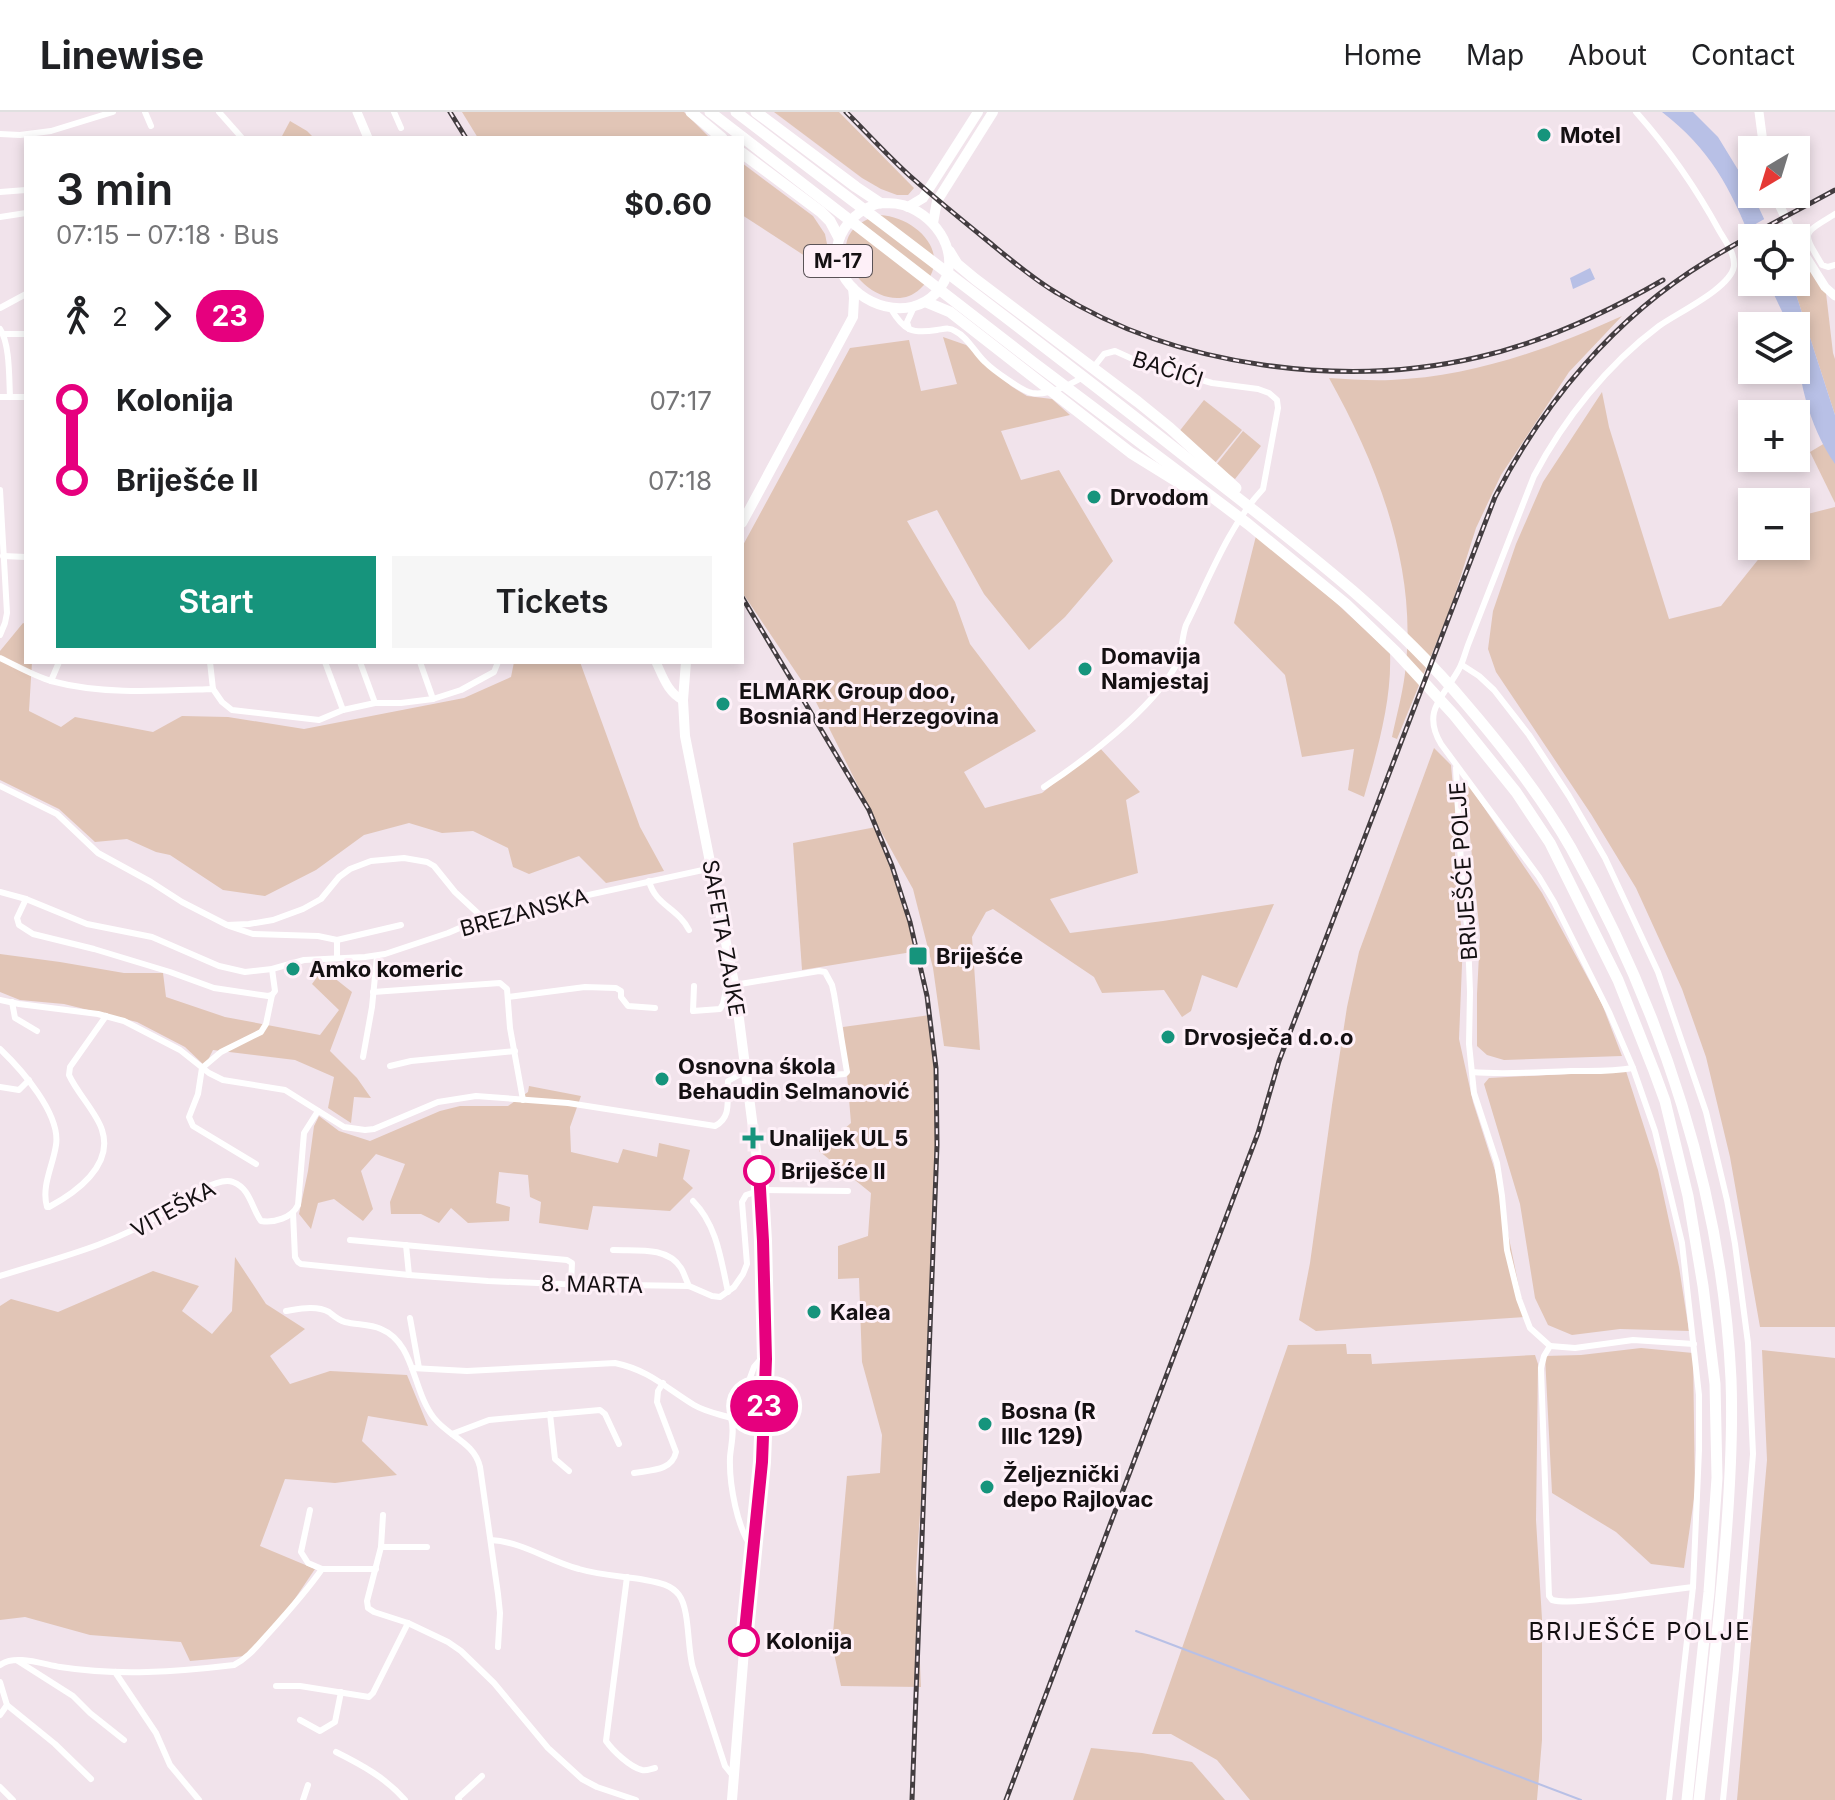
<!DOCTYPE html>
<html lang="en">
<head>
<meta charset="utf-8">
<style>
  body { margin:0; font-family:Inter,sans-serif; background:#f6f6f6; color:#202124; height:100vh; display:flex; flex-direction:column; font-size:30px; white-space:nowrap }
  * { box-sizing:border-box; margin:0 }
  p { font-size:26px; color:#757577 }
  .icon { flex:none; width:44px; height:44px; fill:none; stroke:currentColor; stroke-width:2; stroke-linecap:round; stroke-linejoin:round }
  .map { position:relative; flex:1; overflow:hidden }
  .drawer { position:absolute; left:24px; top:24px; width:720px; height:528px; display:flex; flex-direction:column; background:#fff; border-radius:0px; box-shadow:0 4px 12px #0003 }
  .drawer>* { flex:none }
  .badge { padding:0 16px; border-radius:26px; font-size:28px; line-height:52px }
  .needle { width:52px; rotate:218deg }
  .controls { position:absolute; left:1738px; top:24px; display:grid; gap:16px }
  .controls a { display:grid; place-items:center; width:72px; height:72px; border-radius:0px; background:#fff; box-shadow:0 4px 12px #0003; font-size:40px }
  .map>.badge { position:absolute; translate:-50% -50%; box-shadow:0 0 0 4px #fff }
  .legs { display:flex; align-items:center; gap:12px; height:88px; padding:0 32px; font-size:26px }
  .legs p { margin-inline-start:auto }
  .head { display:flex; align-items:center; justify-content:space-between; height:136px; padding:0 32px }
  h1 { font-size:44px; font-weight:600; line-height:60px }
  .action { display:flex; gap:16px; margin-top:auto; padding:16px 32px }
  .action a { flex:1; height:92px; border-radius:0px; background:#16947c; color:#fff; font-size:32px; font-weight:600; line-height:92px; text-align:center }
  .action a+a { background:#f6f6f6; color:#202124 }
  ul { padding:0 32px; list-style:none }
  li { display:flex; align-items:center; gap:28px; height:80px; font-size:30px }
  li i { display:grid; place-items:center; width:12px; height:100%; margin:0 10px; background:currentColor }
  li i::after { content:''; width:20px; height:20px; margin:-10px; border:6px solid; border-radius:50%; background:#fff }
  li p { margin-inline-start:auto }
  li:first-child i { background:linear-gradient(#0000 50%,currentColor 0) }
  li:last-child i { background:linear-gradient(currentColor 50%,#0000 0) }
  header { display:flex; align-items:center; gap:48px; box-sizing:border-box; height:112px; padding:0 40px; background:#fff; border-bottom:2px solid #e0e0e0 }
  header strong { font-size:38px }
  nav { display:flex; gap:44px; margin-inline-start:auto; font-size:28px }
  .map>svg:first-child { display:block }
  .green { fill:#e1c5b6 }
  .water { fill:#b8c0e6 }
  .pier { fill:#f1e3eb }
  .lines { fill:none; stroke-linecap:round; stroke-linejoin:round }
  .stream { stroke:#b8c0e6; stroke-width:2 }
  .street { stroke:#fff; stroke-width:6 }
  .secondary { stroke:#fff; stroke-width:9 }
  .primary { stroke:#fff; stroke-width:10 }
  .highway { stroke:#fff; stroke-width:11 }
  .rail-casing { stroke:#433d40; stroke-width:5 }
  .rail { stroke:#fef0f8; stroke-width:2; stroke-dasharray:6; stroke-linecap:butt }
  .line-1-casing { stroke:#fff; stroke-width:18 }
  .line-1 { stroke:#e6007e; stroke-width:12 }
  .poi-dot { fill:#16947c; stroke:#fef0f8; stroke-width:3 }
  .stop-1-dot { fill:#fff; stroke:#e6007e; stroke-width:4 }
  .labels { text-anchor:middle; stroke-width:6; stroke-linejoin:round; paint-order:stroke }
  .shield { fill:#fef0f8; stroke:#5a5357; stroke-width:2 }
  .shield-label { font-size:20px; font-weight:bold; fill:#141012 }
  .poi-label { font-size:22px; font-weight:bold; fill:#141012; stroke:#fef0f8; text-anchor:start }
  .street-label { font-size:22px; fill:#141012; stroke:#fef0f8 }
  .stop-label { font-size:22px; font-weight:bold; fill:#141012; stroke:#fef0f8; text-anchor:start }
  .neighbourhood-label { font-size:24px; letter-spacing:2px; fill:#141012; stroke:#fef0f8 }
</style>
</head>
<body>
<header>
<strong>Linewise</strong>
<nav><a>Home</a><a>Map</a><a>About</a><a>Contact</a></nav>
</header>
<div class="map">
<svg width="1835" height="1688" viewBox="0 0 1835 1688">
  <rect width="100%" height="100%" fill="#f1e3eb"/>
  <g class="green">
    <polygon points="462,0 684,0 710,26 478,26"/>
    <polygon points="774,0 839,0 914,76 908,83 897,83 881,77 862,66"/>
    <polygon points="290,9 307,19 314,26 281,26"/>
    <polygon points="742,51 813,104 825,122 827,132 820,142 805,144 742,103"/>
    <path d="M880 103C917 105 956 144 920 177 879 215 801 123 880 103Z"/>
    <polygon points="1796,129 1826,181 1833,241 1835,247 1835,303 1792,170 1796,170"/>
    <path d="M1622 204 1569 260 1501 363 1476 416 1451 495 1397 627 1392 625C1397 601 1404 577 1406 552 1416 452 1377 352 1329 266 1349 267 1370 269 1391 268 1471 265 1550 237 1622 204Z"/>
    <polygon points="943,225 966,233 1011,274 1027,284 1052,287 1070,303 1001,319 1021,368 1059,358 1113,449 1065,505 1029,538 984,482 937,398 907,409 955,490 970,532 1036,619 964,660 985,696 1042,681 1099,635 1140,680 1126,688 1138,761 1050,787 1070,821 1163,809 1274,792 1237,876 1202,863 1191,899 1182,905 1164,878 1102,881 1094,865 993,797 986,800 972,825 980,938 944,934 933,856 913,777 878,714 816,590 742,480 742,435 850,236 909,228 921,279 957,272"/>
    <polygon points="1602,280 1609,315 1669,507 1721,494 1769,434 1796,434 1796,405 1835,395 1835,1215 1760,1215 1730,1045 1706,945 1682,877 1636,776 1591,702 1496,560 1488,537 1493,499 1516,432 1543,370"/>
    <polygon points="1204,288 1242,318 1215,351 1178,321"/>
    <polygon points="1243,319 1261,334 1235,367 1216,353"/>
    <polygon points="1835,325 1835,391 1810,340"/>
    <path d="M1256 424 1334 489 1390 541C1392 589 1377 639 1364 685L1348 678 1354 637 1302 645 1285 563 1234 511Z"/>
    <polygon points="23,511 26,512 26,550 32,550 29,599 61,615 75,605 153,620 182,604 228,605 304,617 464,586 511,565 514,550 580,550 640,715 664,759 606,771 579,744 529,762 513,755 508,736 473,719 442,721 409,711 364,723 316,758 265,784 223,778 170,743 156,740 127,727 95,730 59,697 0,668 0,539"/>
    <polygon points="1434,636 1451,653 1455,698 1455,767 1463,828 1459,927 1473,990 1496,1062 1525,1205 1316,1219 1299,1208 1310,1151 1332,993 1347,895 1359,840"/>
    <polygon points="1464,666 1542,781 1602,892 1622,944 1504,948 1487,943 1477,934 1477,882 1480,823"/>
    <polygon points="876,715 910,810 918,839 802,858 793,731"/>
    <polygon points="0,842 60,850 124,861 163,861 166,885 225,905 320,923 339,898 312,872 323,857 352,880 330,939 357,966 371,986 354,985 351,1011 328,996 334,965 295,948 213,938 205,954 185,935 137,910 64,892 20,888 0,880"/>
    <polygon points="930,903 936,956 937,1033 927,1306 916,1458 921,1575 841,1574 832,1532 847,1364 880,1361 882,1323 862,1250 859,1166 838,1167 838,1134 868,1124 871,1081 819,1039 851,1011 843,915"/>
    <polygon points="1626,959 1658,1058 1679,1155 1689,1219 1620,1217 1572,1223 1548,1213 1535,1186 1520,1092 1484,972 1489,966"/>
    <polygon points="529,974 581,984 570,1015 571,1040 618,1051 623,1037 657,1045 659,1031 690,1038 683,1067 693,1076 670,1099 593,1094 588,1118 539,1111 541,1090 530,1085 528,1063 499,1060 496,1091 510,1095 509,1109 468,1111 451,1096 439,1111 421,1102 391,1102 390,1090 405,1052 376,1042 361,1059 373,1097 363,1109 334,1087 318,1091 311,1117 299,1102 308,1059 314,1014 319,1004 339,1019 370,1029 440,999 460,994 508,994 528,980"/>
    <polygon points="235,1145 266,1192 305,1217 270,1244 290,1272 330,1259 407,1263 428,1314 368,1304 362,1329 397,1363 335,1371 285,1367 260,1434 315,1457 290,1494 246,1544 190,1549 181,1530 90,1523 25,1505 0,1508 0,1194 11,1187 58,1200 153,1159 199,1174 182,1199 212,1222 232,1199"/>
    <polygon points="1346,1232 1347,1242 1371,1242 1372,1252 1535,1243 1538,1252 1536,1408 1542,1507 1542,1628 1537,1688 1250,1688 1217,1648 1171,1622 1152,1622 1288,1233"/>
    <polygon points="1641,1236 1693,1241 1695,1380 1684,1456 1651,1452 1616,1420 1552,1381 1545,1244 1581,1243"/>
    <polygon points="1762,1238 1835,1246 1835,1688 1737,1688 1767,1348"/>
    <polygon points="1091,1636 1142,1641 1192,1650 1225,1688 1073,1688"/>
  </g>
  <g class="water">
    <path d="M1662 0H1693L1718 25 1751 79 1773 126H1752V130C1730 75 1710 37 1662 0Z"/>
    <polygon points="1590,156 1595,167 1573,177 1570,166"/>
    <path d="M1768 170H1792L1835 303V352C1808 313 1796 261 1796 214H1789Z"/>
  </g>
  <polygon class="pier" points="1768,105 1772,116 1748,130 1743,119"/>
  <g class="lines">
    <polyline class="stream" points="1136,1519 1581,1688"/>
    <g class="street">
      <polyline points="145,0 151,14"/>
      <polyline points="219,0 242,26"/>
      <polyline points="394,0 401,16"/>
      <path d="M1636 0C1669 37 1696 76 1720 120 1726 130 1735 142 1734 154 1731 176 1677 201 1659 214 1607 253 1564 307 1534 364L1468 533C1465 541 1463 550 1459 557 1444 585 1421 598 1441 632L1539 765 1554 790 1609 900 1633 956 1655 1019 1682 1131 1699 1283V1338L1693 1475 1669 1688"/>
      <polyline points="0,22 20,23 51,19 113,0"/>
      <polyline points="0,80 26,78"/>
      <path d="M1835 102C1801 123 1802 119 1822 153L1828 155 1835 153"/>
      <polyline points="0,105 26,101"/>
      <polyline points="0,196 26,182"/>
      <path d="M891 197C904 219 912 222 937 218 944 217 949 215 955 219 968 225 975 241 985 250 993 258 1022 279 1032 281 1049 284 1071 272 1085 264"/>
      <path d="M0 217C10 232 9 266 10 285"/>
      <polyline points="909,217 907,210 914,195"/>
      <polyline points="4,222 26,222"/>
      <polyline points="0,285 26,285"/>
      <polyline points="0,378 7,501 5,511 0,523"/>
      <polyline points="3,444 26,445"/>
      <path d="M0 546C17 554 34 564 51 569 103 583 159 579 213 577L222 590 232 598 319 608 343 598 375 591H401L433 587 461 578 494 560 498 550"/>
      <polyline points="210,550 213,577"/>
      <polyline points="325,550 343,598"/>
      <polyline points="360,550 375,591"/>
      <polyline points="420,550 433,587"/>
      <polyline points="1462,553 1479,564 1494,578 1529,623 1569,684 1605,746 1658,860 1706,1000 1727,1088 1735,1132 1748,1231 1753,1342 1736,1557 1723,1688"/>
      <polyline points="51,569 59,550"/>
      <path d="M1456 656 1461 752 1468 825 1470 880 1469 932 1474 981 1497 1051 1502 1084 1507 1138 1519 1187 1530 1216 1550 1234 1544 1244 1541 1256 1549 1484 1552 1488C1564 1491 1578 1489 1590 1488 1625 1485 1658 1479 1693 1475"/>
      <polyline points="0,674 57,702 98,741 151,770 182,790 227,813 249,812 273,808 303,797 321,787 339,765 350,757 371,749 404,746 427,750 434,754 455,780 483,806"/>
      <path d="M1044 675C1085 648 1151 598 1175 555 1183 542 1181 527 1186 513 1208 469 1229 413 1263 377L1278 296 1277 288 1269 281 1258 277 1212 271 1137 249 1115 239 1104 242 1093 256"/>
      <path d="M649 769C655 793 678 796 689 818"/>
      <polyline points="0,780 26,787 87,812 152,825 219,854 245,860 272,857 304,848 365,845 385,842 448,821 483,806 712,756"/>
      <polyline points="26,787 17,806 19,813 33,822 94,837 170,860 214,876 268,884 272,883 275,879 272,857"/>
      <polyline points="229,814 253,822 318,824 337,828 337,846"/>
      <polyline points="337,828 401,813"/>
      <polyline points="734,873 819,859 825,860 832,873 834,882 847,960 845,962 832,963"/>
      <polyline points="694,874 693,899 720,897 723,892 730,860"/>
      <polyline points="373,880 500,871 507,877 510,916 523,988"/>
      <polyline points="508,885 585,875 616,876 621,879 621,885 628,894 655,896"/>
      <path d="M0 888 19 892 98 902 124 909 180 938 209 961 223 968 285 978 344 1015 365 1018 374 1017 438 990 476 984 568 991 715 1014C733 1005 726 986 728 969L746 959"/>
      <polyline points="12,890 15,906 37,919"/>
      <path d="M0 937C21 957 61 1002 56 1033 53 1054 41 1074 47 1095H49C75 1081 114 1054 102 1018 97 1001 77 981 69 963L70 955 106 904"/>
      <polyline points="363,945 372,895 377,844"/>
      <polyline points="390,954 411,949 515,939"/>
      <path d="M1472 960C1505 963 1538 960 1571 959 1593 959 1611 960 1633 956"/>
      <polyline points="0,975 19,978 29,968"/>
      <polyline points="256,1052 193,1014 189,1005 198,982 202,956 221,940 261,920 266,912 272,883"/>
      <path d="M693 1089C717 1113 721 1148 728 1180"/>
      <polyline points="293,1101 295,1145 298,1150 301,1152 409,1163 488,1169 562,1172 689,1174 712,1184 720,1185 734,1175 743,1162 747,1152 742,1090 746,1083 761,1078 848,1079"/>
      <polyline points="350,1128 567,1148 572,1151 571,1172"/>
      <polyline points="406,1133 409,1163"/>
      <path d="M613 1138C636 1139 667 1134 681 1156 684 1161 686 1168 689 1174"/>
      <path d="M0 1164C57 1146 110 1134 162 1102 176 1093 217 1063 233 1070 250 1076 252 1097 261 1109 274 1111 292 1106 298 1093L304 1021 318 999"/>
      <path d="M286 1199C299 1197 316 1193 329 1200 334 1204 338 1208 345 1210 357 1213 370 1212 381 1217 415 1231 412 1278 434 1306 449 1325 474 1330 480 1355L498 1482 500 1501 498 1535"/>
      <polyline points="410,1206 419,1256"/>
      <polyline points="1550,1234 1575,1236 1633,1228 1694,1232"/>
      <path d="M412 1256 467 1259 615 1251C649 1258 666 1276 694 1293 706 1300 719 1302 731 1306"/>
      <polyline points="550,1302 555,1347 569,1359"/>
      <path d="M731 1306C735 1318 731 1333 730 1345 729 1371 737 1419 754 1438"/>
      <polyline points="731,1306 744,1282 754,1255 760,1248 766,1247"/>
      <polyline points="452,1322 489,1308 600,1298 605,1302 619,1332"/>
      <path d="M634 1361C651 1358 672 1359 676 1340L657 1290 658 1279 663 1271"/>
      <polyline points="310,1398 301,1440 308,1451 322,1457"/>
      <polyline points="383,1403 381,1435 367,1489 368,1496 374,1500 408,1511 448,1530 461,1539 494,1571 548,1636 582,1667 597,1675 636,1688"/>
      <path d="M491 1428C523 1430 549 1449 579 1457 599 1463 620 1464 640 1467 655 1470 670 1471 679 1483 690 1498 687 1536 693 1556L725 1654 733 1664"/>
      <polyline points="381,1435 427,1435"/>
      <path d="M627 1465 606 1629C613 1639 630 1655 642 1658 647 1659 650 1657 655 1656"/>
      <polyline points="18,1549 73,1584 90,1601 124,1628"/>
      <path d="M0 1553C15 1542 42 1552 60 1555 118 1564 176 1560 234 1553 248 1546 257 1534 268 1522 287 1501 306 1480 322 1457H376"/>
      <polyline points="115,1560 156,1621 170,1653 199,1688"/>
      <polyline points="0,1570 7,1593 0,1603"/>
      <polyline points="276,1574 300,1574 369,1585 373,1581 408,1511"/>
      <polyline points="7,1593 55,1632 91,1667"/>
      <polyline points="300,1608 320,1619 335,1610 341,1580"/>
      <path d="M336 1640C362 1653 386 1666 405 1688"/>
      <polyline points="0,1675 13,1688"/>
      <polyline points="303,1688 308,1673"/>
      <polyline points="459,1688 458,1686 482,1664"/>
    </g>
    <g class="secondary">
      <polyline points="357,0 368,26"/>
      <polyline points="1759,0 1764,38"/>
      <polyline points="1774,82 1795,126"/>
      <polyline points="1796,129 1825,175 1835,184"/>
      <path d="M656 550C663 565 668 581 683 588"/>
    </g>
    <g class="primary">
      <path d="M880 91C891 91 901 91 911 96 943 111 964 151 936 181 909 210 858 194 842 161 826 129 851 99 880 91Z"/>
      <polyline points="908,95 923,86 978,0"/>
      <polyline points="933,111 937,89 993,0"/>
      <polyline points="742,411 853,205 854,186 853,176"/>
      <polyline points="686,550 683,588 685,624 735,876 761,1078 766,1247 762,1350 747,1501 732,1688"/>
    </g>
    <g class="highway">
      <polyline points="691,0 722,26"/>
      <polyline points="710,0 1033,250 1248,412 1346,492 1396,540 1454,603 1516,680 1550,731 1618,868 1654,959 1665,989 1688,1084 1703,1174 1715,1272 1717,1366 1709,1480 1687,1688"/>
      <path d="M736 0C890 118 1045 233 1197 354 1290 427 1388 499 1465 591 1502 634 1543 687 1571 736 1662 899 1722 1080 1731 1267 1733 1320 1730 1373 1726 1425 1719 1513 1709 1601 1699 1688"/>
      <polyline points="756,0 856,75 880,91"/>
      <polyline points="742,41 821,100 830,109 839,126"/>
      <polyline points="949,139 957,152 975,167 1138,290 1170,316 1236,376"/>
      <polyline points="926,190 950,200 1131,341 1194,380"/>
    </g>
    <defs>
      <g id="rail">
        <polyline points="450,0 466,26"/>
        <path d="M846 0C867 21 888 44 910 64 936 87 963 109 989 130 1011 148 1033 167 1057 181 1176 255 1344 277 1479 245 1544 230 1606 201 1663 168"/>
        <polyline points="742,485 869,698 892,754 910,810 927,884 936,956 937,1033 912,1688"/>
        <path d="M1006 1688 1258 1021 1279 949 1495 385C1544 290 1615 205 1707 149 1749 123 1793 101 1835 78"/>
      </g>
    </defs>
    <use href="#rail" class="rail-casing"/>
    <use href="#rail" class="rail"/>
  </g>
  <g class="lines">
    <defs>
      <polyline id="line-1" points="744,1529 762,1350 766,1247 763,1129 759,1059"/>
    </defs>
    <use href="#line-1" class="line-1-casing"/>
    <use href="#line-1" class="line-1"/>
  </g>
  <g class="poi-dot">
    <circle cx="1544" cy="23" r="8"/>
    <circle cx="1094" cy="385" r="8"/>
    <circle cx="1085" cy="557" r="8"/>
    <circle cx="723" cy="592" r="8"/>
    <rect x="908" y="834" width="20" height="20" rx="4"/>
    <circle cx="293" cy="857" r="8"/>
    <circle cx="1168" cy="925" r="8"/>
    <circle cx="662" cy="967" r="8"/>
    <path d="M749 1014h8v8h8v8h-8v8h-8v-8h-8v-8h8z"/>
    <circle cx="814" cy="1200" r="8"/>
    <circle cx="985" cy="1312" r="8"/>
    <circle cx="987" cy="1375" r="8"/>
  </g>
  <g class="stop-1-dot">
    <circle cx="759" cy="1059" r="14"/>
    <circle cx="744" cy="1529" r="14"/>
  </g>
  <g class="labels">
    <rect class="shield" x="804" y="133" width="68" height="32" rx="6"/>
    <g class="shield-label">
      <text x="838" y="156">M-17</text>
    </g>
    <g class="poi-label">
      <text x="1560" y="31">Motel</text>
      <text x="1110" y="393">Drvodom</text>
      <text x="1101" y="552">Domavija<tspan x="1101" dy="25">Namjestaj</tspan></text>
      <text x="739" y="587">ELMARK Group doo,<tspan x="739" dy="25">Bosnia and Herzegovina</tspan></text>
      <text x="936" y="852">Briješće</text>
      <text x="309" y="865">Amko komeric</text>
      <text x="1184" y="933">Drvosječa d.o.o</text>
      <text x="678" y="962">Osnovna śkola<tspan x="678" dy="25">Behaudin Selmanović</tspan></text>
      <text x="769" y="1034">Unalijek UL 5</text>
      <text x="830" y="1208">Kalea</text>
      <text x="1001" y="1307">Bosna (R<tspan x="1001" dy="25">IIIc 129)</tspan></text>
      <text x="1003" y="1370">Željeznički<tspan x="1003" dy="25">depo Rajlovac</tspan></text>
    </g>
    <g class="street-label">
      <text transform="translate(1168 257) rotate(18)" y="8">BAČIĆI</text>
      <text transform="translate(1463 759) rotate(-94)" y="8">BRIJEŠĆE POLJE</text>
      <text transform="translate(524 800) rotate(-15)" y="8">BREZANSKA</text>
      <text transform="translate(724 826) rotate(80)" y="8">SAFETA ZAJKE</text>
      <text transform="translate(173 1097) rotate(-29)" y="8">VITEŠKA</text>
      <text transform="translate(592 1172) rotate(1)" y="8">8. MARTA</text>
    </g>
    <g class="stop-label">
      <text x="781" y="1067">Briješće II</text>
      <text x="766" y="1537">Kolonija</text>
    </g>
    <g class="neighbourhood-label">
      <text x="1640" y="1528">BRIJEŠĆE POLJE</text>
    </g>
  </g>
</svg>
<div class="controls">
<a><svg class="needle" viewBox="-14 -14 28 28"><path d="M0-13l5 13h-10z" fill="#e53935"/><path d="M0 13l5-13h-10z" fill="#757577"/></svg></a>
<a><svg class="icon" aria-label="locate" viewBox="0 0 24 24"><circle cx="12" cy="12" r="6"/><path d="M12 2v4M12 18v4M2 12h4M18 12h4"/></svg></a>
<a><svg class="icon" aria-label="layers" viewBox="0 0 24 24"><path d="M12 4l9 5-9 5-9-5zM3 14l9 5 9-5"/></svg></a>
<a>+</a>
<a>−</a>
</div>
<b class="badge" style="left:764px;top:1294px;background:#e6007e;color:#fff">23</b>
<section class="drawer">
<div class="head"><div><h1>3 min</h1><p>07:15 – 07:18 · Bus</p></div><b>$0.60</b></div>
<div class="legs"><svg class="icon" aria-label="walk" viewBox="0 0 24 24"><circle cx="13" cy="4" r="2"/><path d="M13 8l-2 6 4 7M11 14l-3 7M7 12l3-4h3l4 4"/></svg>2<svg class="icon" aria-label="forward" viewBox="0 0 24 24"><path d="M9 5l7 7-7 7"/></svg><b class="badge" style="background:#e6007e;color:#fff">23</b></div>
<ul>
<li><i style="color:#e6007e"></i><b>Kolonija</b><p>07:17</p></li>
<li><i style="color:#e6007e"></i><b>Briješće II</b><p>07:18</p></li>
</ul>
<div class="action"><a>Start</a><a>Tickets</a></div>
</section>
</div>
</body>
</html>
